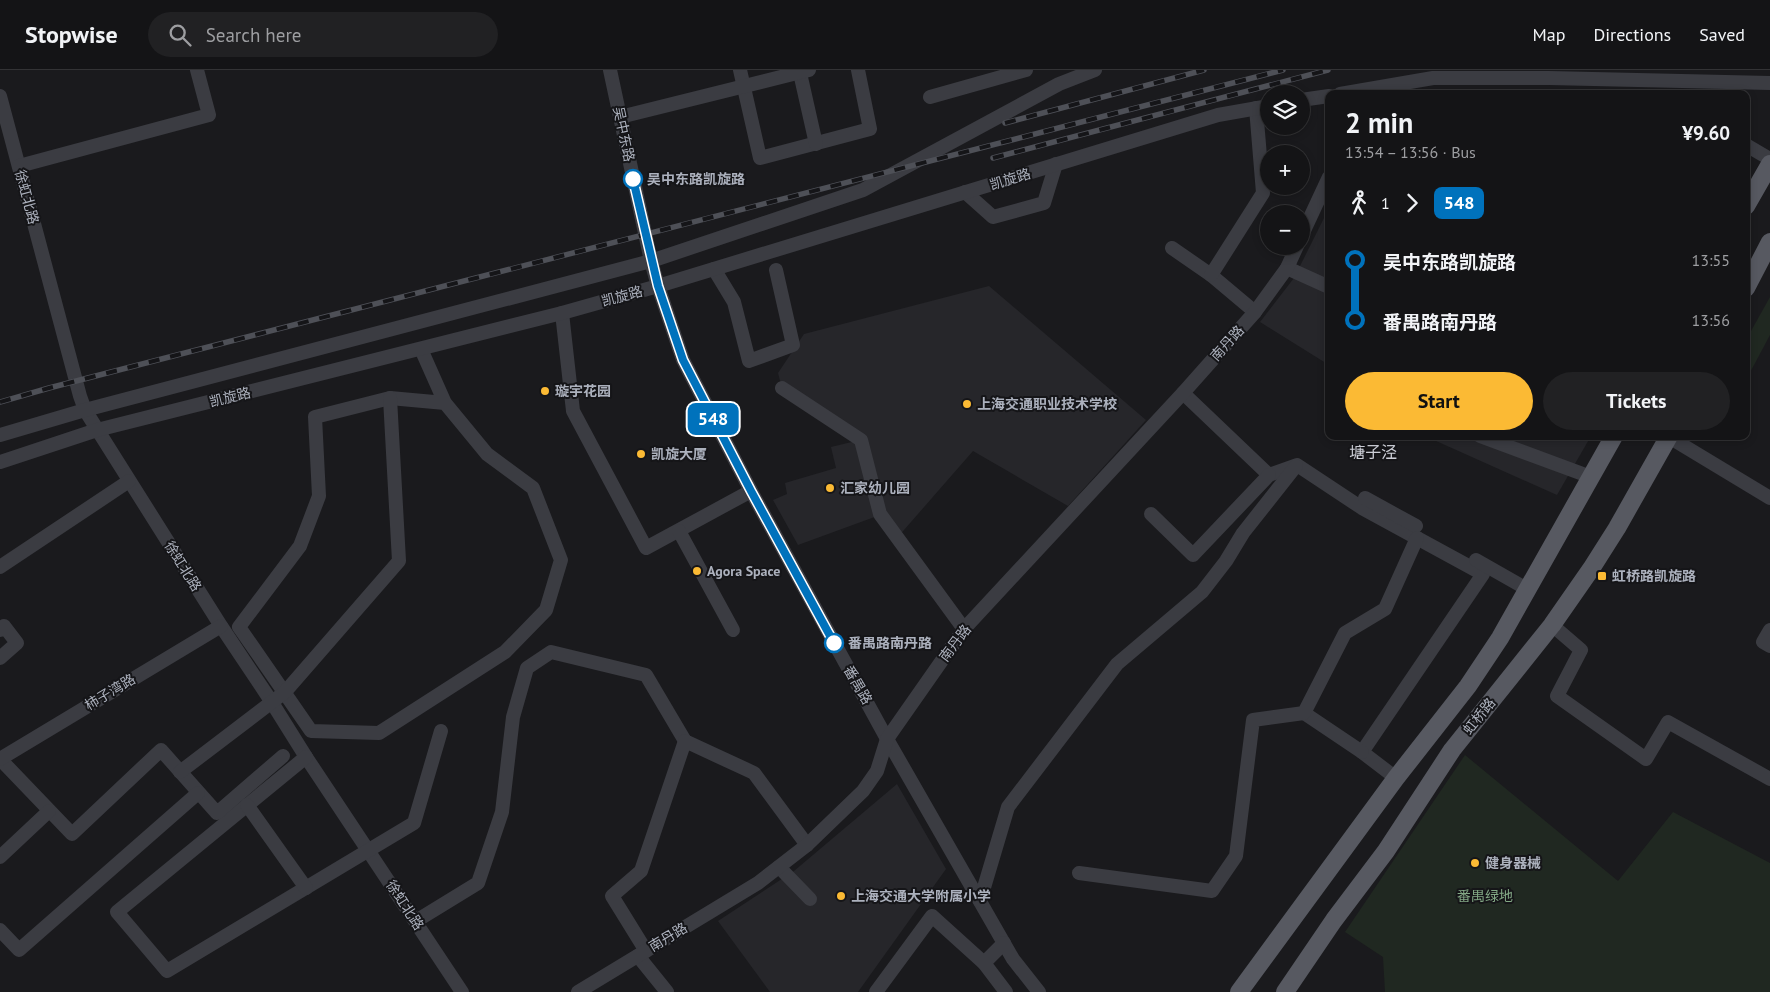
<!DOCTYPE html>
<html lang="en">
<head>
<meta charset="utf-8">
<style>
  body { margin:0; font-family:"PT Sans","Noto Sans SC",sans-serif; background:#212123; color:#f1f3f6; height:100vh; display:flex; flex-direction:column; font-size:19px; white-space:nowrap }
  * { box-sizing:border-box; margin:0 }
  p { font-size:16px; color:#9d9ea1 }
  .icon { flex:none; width:28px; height:28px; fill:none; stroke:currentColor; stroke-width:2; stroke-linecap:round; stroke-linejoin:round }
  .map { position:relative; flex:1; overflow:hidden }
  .panel { position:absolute; left:1325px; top:20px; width:425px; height:350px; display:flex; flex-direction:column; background:#141416; border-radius:10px; box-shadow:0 2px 8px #0003,0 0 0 1px #333335 }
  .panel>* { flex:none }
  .badge { padding:0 10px; border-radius:8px; font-size:18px; line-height:32px }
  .controls { position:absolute; left:1260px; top:15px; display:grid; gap:10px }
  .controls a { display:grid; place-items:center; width:50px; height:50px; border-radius:50%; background:#141416; box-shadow:0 2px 8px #0003,0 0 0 1px #333335; font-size:25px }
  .map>.badge { position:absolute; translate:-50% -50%; box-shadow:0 0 0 2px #fff }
  .legs { display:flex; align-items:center; gap:8px; height:55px; padding:0 20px; font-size:16px }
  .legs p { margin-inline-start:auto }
  .overview { display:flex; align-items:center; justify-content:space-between; height:85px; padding:0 20px }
  h1 { font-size:28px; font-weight:600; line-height:38px }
  .action { display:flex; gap:10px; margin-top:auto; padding:10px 20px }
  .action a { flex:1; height:58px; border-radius:30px; background:#fbba34; color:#111; font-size:20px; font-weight:600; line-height:58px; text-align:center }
  .action a+a { background:#212123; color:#f1f3f6 }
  ul { padding:0 20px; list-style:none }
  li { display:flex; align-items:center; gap:18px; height:60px; font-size:19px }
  li i { display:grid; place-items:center; width:8px; height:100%; margin:0 6px; background:currentColor }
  li i::after { content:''; width:12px; height:12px; margin:-6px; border:4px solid; border-radius:50%; background:#141416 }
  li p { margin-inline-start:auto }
  li:first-child i { background:linear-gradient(#0000 50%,currentColor 0) }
  li:last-child i { background:linear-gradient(currentColor 50%,#0000 0) }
  header { display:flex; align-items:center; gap:30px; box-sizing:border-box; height:70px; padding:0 25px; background:#141416; border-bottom:1px solid #333335 }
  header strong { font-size:24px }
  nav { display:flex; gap:28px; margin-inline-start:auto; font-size:18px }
  .search { width:350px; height:45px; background:#212123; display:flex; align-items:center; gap:12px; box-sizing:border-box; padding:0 18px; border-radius:28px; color:#9d9ea1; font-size:19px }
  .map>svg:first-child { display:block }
  .built { fill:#26262a }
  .green { fill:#202821 }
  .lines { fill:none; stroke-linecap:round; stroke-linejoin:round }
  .minor { stroke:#3b3c42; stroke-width:14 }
  .major { stroke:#575961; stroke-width:18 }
  .rail-casing { stroke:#4e5057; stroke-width:5.5 }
  .rail { stroke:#151518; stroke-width:4; stroke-dasharray:11; stroke-linecap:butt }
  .line-1-casing { stroke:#fff; stroke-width:11 }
  .line-1 { stroke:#0072bc; stroke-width:8 }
  .stop-1-dot { fill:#fff; stroke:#0072bc; stroke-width:2.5 }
  .poi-dot { fill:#fbba34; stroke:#151518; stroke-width:2 }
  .labels { text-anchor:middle; stroke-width:4; stroke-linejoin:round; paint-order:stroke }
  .street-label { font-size:14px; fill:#acb1bd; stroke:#151518 }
  .stop-label { font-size:14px; font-weight:bold; fill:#acb1bd; stroke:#151518; text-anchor:start }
  .poi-label { font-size:14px; font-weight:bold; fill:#acb1bd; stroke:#151518; text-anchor:start }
  .park-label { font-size:14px; fill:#83a885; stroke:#151518 }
  .quarter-label { font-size:16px; fill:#ced0d8; stroke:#151518 }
</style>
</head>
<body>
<header>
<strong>Stopwise</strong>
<div class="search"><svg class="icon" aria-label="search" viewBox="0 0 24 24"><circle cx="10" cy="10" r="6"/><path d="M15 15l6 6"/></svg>Search here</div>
<nav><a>Map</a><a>Directions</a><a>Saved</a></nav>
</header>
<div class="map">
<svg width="1770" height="922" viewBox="0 0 1770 922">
  <rect width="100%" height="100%" fill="#1a1a1d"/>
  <g class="built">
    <polygon points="1329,138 1329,295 1260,252 1294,208"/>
    <polygon points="989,216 1146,350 1068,436 973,381 897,468 880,445 798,475 773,430 787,424 785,413 836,398 831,377 860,370 782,318 778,303 804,264"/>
    <polygon points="1425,366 1591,366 1557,425"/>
    <polygon points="897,714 946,799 858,922 770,922 718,851 794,801"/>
  </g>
  <g class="green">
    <polygon points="1770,227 1770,265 1746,310 1746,270"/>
    <polygon points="1465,685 1618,811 1673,742 1770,793 1770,922 1385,922 1383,887 1345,862"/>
  </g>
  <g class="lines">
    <g class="minor">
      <polyline points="610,0 651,191 658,216 683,290 751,421 887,669 1013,889 1039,922"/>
      <polyline points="740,0 760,88 870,59 858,0"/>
      <polyline points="800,3 816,74"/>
      <polyline points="1340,24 1433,8 1549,8 1770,13"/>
      <polyline points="0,26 80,326 85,340 221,556 271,631 306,687 462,922"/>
      <polyline points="930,27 1026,0"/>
      <polyline points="1301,30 1329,26"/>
      <polyline points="620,47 809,0"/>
      <polyline points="1746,75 1770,89"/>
      <polyline points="19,96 209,45 197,0"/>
      <polyline points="965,122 993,147 1044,133 1056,94"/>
      <polyline points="1301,167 1329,107"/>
      <polyline points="1172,178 1211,205 1255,242"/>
      <polyline points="1287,198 1329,217"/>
      <polyline points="714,199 734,232 749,291 793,275 776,200"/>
      <polyline points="1211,205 1263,123 1256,38"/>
      <polyline points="562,243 573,341 646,478 751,421"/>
      <polyline points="421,279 445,333 487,384 533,418 561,490 546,540 505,582 379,663 311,661 239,557 300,476 319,426 315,347 390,328 445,333"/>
      <polyline points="782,318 861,370 880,444 964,559"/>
      <polyline points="1183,323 1269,405 1297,395 1362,438 1483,504 1362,682 1396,708"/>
      <polyline points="0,365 85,340 651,191 863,120 1059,14 1095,0"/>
      <polyline points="1480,366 1591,407"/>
      <polyline points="1669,367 1770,428"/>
      <polyline points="0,392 97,360 562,243 658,216 1218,45 1269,36"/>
      <polyline points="1365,428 1416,456"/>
      <polyline points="1151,444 1193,485 1269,405"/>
      <polyline points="679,461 733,560"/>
      <polyline points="1476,490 1527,519"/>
      <polyline points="0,497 129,411"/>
      <polyline points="1552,555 1581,580 1557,626 1646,689 1668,652 1770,709"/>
      <polyline points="0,560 4,556 17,573 0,588"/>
      <polyline points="1770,560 1763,572 1770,576"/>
      <polyline points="1304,643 1362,682"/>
      <polyline points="306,687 117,842 167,901 414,753 441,661"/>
      <polyline points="0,689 72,764 161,680 217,743 283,686"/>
      <polyline points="0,689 221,556"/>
      <polyline points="180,702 285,622 399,491 390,328"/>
      <polyline points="247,735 306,818"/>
      <polyline points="0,787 49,741"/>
      <polyline points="779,797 810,829"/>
      <polyline points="1079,803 1212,821 1236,786 1253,650 1304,643 1345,563 1385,539 1417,468"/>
      <polyline points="980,831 1008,737 1117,594 1202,522 1226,491 1243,463 1296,396"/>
      <polyline points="416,851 478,813 502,742 513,647 527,598 551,582 646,605 685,671"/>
      <polyline points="0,860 19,880 198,723"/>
      <polyline points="646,881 612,826 641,801 685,671 754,703 807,775"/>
      <polyline points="638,886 667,922"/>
      <polyline points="984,893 1004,873"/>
      <polyline points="578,922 758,813 807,775 863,721 877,701 887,669 964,559 1183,323 1255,242 1287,198 1297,176"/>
      <polyline points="876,922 932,846 984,893 1006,922"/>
    </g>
    <g class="major">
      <polyline points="1746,136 1770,94"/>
      <polyline points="1746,218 1770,172"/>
      <polyline points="1239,922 1396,708 1468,616 1500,568 1614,366"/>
      <polyline points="1285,922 1334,850 1386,781 1452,680 1552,555 1591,499 1617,458 1669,366"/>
    </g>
    <defs>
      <g id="rail">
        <polyline points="1005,53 1204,0"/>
        <polyline points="993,88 1328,0"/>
        <polyline points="0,332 49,318 1283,0"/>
      </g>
    </defs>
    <use href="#rail" class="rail-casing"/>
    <use href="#rail" class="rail"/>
  </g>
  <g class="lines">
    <defs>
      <polyline id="line-1" points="633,109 658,216 683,290 751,421 834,573"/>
    </defs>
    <use href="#line-1" class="line-1-casing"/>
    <use href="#line-1" class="line-1"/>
  </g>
  <g class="stop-1-dot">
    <circle cx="633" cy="109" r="9"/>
    <circle cx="834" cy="573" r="9"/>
  </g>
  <g class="poi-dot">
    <circle cx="545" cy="321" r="5"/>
    <circle cx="967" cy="334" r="5"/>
    <circle cx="641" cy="384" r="5"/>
    <circle cx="830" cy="418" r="5"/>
    <circle cx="697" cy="501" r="5"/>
    <rect x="1597" y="501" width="10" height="10" rx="2.5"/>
    <circle cx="1475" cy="793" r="5"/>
    <circle cx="841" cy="826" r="5"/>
  </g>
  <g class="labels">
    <g class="street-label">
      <text transform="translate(624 64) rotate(78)" y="5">吴中东路</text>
      <text transform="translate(1010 109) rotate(-17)" y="5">凯旋路</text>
      <text transform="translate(27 127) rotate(75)" y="5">徐虹北路</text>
      <text transform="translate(622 226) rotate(-15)" y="5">凯旋路</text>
      <text transform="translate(1227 273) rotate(-48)" y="5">南丹路</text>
      <text transform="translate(230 327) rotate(-14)" y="5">凯旋路</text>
      <text transform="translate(183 496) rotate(58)" y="5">徐虹北路</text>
      <text transform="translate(955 573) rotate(-53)" y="5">南丹路</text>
      <text transform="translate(858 615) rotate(60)" y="5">番禺路</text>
      <text transform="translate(110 622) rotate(-31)" y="5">柿子湾路</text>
      <text transform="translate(1479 646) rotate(-51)" y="5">虹桥路</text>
      <text transform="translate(405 835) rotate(57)" y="5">徐虹北路</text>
      <text transform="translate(668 867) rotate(-31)" y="5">南丹路</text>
    </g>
    <g class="stop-label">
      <text x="647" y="114">吴中东路凯旋路</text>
      <text x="848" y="578">番禺路南丹路</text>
    </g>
    <g class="poi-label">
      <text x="555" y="326">璇宇花园</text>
      <text x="977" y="339">上海交通职业技术学校</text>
      <text x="651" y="389">凯旋大厦</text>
      <text x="840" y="423">汇家幼儿园</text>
      <text x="707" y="506">Agora Space</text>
      <text x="1612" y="511">虹桥路凯旋路</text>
      <text x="1485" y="798">健身器械</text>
      <text x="851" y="831">上海交通大学附属小学</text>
    </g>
    <g class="park-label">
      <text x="1485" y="831">番禺绿地</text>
    </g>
    <g class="quarter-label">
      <text x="1373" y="388">塘子泾</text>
    </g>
  </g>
</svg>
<div class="controls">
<a><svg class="icon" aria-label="layers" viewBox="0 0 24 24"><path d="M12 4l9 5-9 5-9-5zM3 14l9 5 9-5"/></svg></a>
<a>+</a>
<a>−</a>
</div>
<b class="badge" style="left:713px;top:349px;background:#0072bc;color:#fff">548</b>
<section class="panel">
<div class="overview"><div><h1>2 min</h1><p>13:54 – 13:56 · Bus</p></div><b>¥9.60</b></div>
<div class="legs"><svg class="icon" aria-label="walk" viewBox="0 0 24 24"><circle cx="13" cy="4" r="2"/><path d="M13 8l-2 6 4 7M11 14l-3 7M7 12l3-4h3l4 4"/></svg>1<svg class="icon" aria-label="forward" viewBox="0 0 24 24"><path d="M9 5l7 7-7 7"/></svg><b class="badge" style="background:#0072bc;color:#fff">548</b></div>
<ul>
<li><i style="color:#0072bc"></i><b>吴中东路凯旋路</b><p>13:55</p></li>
<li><i style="color:#0072bc"></i><b>番禺路南丹路</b><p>13:56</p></li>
</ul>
<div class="action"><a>Start</a><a>Tickets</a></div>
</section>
</div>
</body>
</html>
